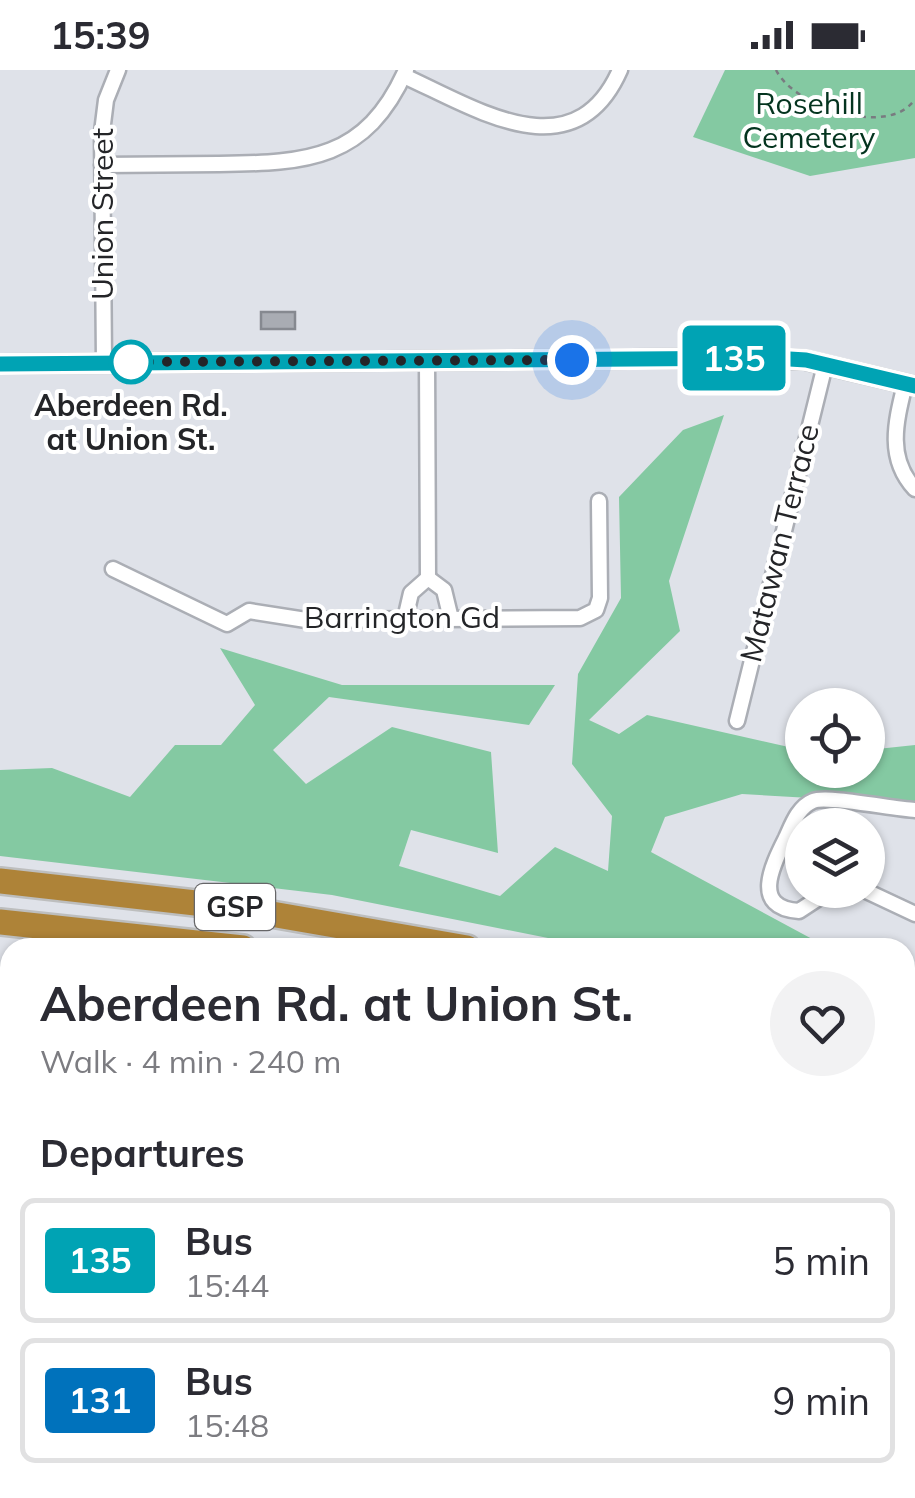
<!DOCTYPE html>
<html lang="en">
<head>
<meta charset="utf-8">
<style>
  body { margin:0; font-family:Mulish,sans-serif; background:#f2f2f3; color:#2b2b33; height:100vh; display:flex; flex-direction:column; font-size:38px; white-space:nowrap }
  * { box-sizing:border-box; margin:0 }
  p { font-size:32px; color:#7c7c81 }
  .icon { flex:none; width:55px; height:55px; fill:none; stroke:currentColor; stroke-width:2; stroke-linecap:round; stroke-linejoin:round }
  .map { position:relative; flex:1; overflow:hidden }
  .drawer { position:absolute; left:0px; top:868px; width:915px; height:562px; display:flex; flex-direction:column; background:#fff; border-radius:30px 30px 0 0; box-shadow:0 2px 8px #0004 }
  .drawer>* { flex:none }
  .badge { padding:0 20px; border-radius:8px; font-size:35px; line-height:65px }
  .fabs { position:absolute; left:785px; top:618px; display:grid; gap:20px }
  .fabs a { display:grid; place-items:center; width:100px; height:100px; border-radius:50%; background:#fff; box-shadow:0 2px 8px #0004; font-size:50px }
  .you { position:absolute; width:50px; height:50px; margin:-25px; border:8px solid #fff; border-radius:50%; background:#1a73e8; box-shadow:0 0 0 15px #1a73e833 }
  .map>.badge { position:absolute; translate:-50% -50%; box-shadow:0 0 0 5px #fff }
  h2 { padding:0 40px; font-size:38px; line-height:90px }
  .round { display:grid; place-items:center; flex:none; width:105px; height:105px; border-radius:52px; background:#f2f2f3 }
  .head { display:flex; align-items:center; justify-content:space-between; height:170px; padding:0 40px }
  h1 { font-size:48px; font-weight:700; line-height:75px }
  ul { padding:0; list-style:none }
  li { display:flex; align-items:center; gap:30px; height:125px; margin:0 20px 15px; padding:0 20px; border:5px solid #e1e1e2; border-radius:15px }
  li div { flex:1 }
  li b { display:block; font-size:38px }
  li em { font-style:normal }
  li .badge { min-width:110px; font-weight:700; text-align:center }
  .status { display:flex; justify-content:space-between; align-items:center; height:70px; padding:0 50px; background:#fff; direction:ltr }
  .status svg { height:28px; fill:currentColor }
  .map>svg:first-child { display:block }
  .green { fill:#84c9a2 }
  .building { fill:#a9acb3; stroke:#868990; stroke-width:2.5 }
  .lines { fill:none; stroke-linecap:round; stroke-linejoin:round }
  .minor-casing { stroke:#abaeb5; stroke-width:19 }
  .tertiary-casing { stroke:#abaeb5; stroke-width:22 }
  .secondary-casing { stroke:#abaeb5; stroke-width:25 }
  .motorway-casing { stroke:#bdbebe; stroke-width:30 }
  .path { stroke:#797b80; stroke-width:2.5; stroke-dasharray:5 5; stroke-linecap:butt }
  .minor { stroke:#fff; stroke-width:14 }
  .tertiary { stroke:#fff; stroke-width:18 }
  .secondary { stroke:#e7dac3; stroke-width:20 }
  .motorway { stroke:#ae8338; stroke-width:25 }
  .line-casing { stroke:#fff; stroke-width:22 }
  .line { stroke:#00a3b4; stroke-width:15 }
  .walk { stroke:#242528; stroke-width:10; stroke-dasharray:0 18 }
  .stop-dot { fill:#fff; stroke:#00a3b4; stroke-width:5 }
  .labels { text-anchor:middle; stroke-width:8; stroke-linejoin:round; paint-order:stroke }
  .shield { fill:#fff; stroke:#666668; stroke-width:2.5 }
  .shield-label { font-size:28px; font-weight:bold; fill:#242528 }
  .park-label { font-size:30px; fill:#04341f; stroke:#fff }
  .street-label { font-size:30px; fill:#242528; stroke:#fff }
  .stop-label { font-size:30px; font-weight:bold; fill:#242528; stroke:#fff }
</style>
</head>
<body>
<div class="status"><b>15:39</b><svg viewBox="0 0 49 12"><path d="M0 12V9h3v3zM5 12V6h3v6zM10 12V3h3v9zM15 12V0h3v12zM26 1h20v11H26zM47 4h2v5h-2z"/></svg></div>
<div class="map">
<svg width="915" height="1428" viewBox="0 0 915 1428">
  <rect width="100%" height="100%" fill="#dfe2e9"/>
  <g class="green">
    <polygon points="725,0 915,0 915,88 810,106 693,67"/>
    <polygon points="724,345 669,511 680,561 589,650 619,664 647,645 802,680 802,700 868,700 868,680 915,675 915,734 742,724 665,747 651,782 827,877 598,878 332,825 0,786 0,700 52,698 130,727 175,675 221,675 255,635 220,578 342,615 555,615 529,655 329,627 273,680 306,714 392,657 491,682 498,783 411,760 399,796 500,826 555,777 608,801 612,746 572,694 578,604 621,528 619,427 683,360"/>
  </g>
  <rect class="building" x="261" y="242" width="34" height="17"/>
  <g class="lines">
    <defs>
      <g id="minor">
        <path d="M404 6C475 38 574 104 620 0"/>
        <path d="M102 95C141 95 180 94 219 94 307 93 366 90 406 0"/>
        <polyline points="427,291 428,508"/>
        <polyline points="104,292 102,62 106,30 118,0"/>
        <path d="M905 314C896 351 886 388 915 419"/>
        <polyline points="113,499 227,554 249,541 306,550 580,548 596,540 600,528 599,431"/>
        <polyline points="405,549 411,523 428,508 444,520 451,549"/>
        <polyline points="737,651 825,295"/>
        <path d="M831 820 799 841C750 838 773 794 786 768 792 755 798 737 813 731 827 725 893 739 915 740"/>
        <polyline points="864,820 915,844"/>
        <polyline points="0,1151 10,1153"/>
        <polyline points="0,1353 10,1368"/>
        <polyline points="321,1420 333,1428"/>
        <polyline points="16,1428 28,1420"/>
        <polyline points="248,1428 254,1420"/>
      </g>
      <polyline id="tertiary" points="0,294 752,288 805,290 915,316"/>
      <g id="secondary">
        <polyline points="905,1295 915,1291"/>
        <polyline points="679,1428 691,1420"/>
      </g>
      <g id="motorway">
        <polyline points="0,811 231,837 467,878"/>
        <polyline points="0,852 243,878"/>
        <polyline points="0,931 10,933"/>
        <polyline points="0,965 10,966"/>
        <polyline points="905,1003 915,1006"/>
        <polyline points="905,1036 915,1040"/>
        <polyline points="905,1131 915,1136"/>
        <polyline points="905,1167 915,1171"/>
      </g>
    </defs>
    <use href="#minor" class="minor-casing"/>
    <use href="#tertiary" class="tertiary-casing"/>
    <use href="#secondary" class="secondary-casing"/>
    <use href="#motorway" class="motorway-casing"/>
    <path class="path" d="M776 0C795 38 890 68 915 29"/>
    <use href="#minor" class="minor"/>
    <use href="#tertiary" class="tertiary"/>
    <use href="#secondary" class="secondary"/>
    <use href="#motorway" class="motorway"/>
  </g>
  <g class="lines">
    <defs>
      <polyline id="line" points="0,294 773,288 806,290 915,316"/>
    </defs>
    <use href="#line" class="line-casing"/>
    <use href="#line" class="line"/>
    <polyline class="walk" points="131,292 572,290"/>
  </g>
  <circle class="stop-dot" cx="131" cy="292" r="20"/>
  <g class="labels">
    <rect class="shield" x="195" y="814" width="80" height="46" rx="8"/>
    <g class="shield-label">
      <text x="235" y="847">GSP</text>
    </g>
    <g class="park-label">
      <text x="809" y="44">Rosehill<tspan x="809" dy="34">Cemetery</tspan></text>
    </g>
    <g class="street-label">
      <text transform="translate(103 144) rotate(-90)" y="10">Union Street</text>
      <text transform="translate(780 473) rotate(-76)" y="10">Matawan Terrace</text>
      <text x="402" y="558">Barrington Gd</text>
    </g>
    <g class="stop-label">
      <text x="131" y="346">Aberdeen Rd.<tspan x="131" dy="34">at Union St.</tspan></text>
    </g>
  </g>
</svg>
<div class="fabs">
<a><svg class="icon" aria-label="locate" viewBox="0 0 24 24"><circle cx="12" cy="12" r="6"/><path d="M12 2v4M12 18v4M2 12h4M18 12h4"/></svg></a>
<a><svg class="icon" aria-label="layers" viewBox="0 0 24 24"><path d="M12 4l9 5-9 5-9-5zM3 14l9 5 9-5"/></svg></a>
</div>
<div class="you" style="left:572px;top:290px"></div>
<b class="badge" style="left:734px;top:288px;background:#00a3b4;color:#fff">135</b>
<section class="drawer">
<div class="head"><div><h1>Aberdeen Rd. at Union St.</h1><p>Walk · 4 min · 240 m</p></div><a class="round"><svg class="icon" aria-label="heart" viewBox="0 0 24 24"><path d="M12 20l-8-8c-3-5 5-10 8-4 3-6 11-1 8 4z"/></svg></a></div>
<h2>Departures</h2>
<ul>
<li><span class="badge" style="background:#00a3b4;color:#fff">135</span><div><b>Bus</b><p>15:44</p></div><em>5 min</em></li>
<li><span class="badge" style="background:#0072bc;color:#fff">131</span><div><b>Bus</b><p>15:48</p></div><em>9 min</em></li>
</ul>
</section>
</div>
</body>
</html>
